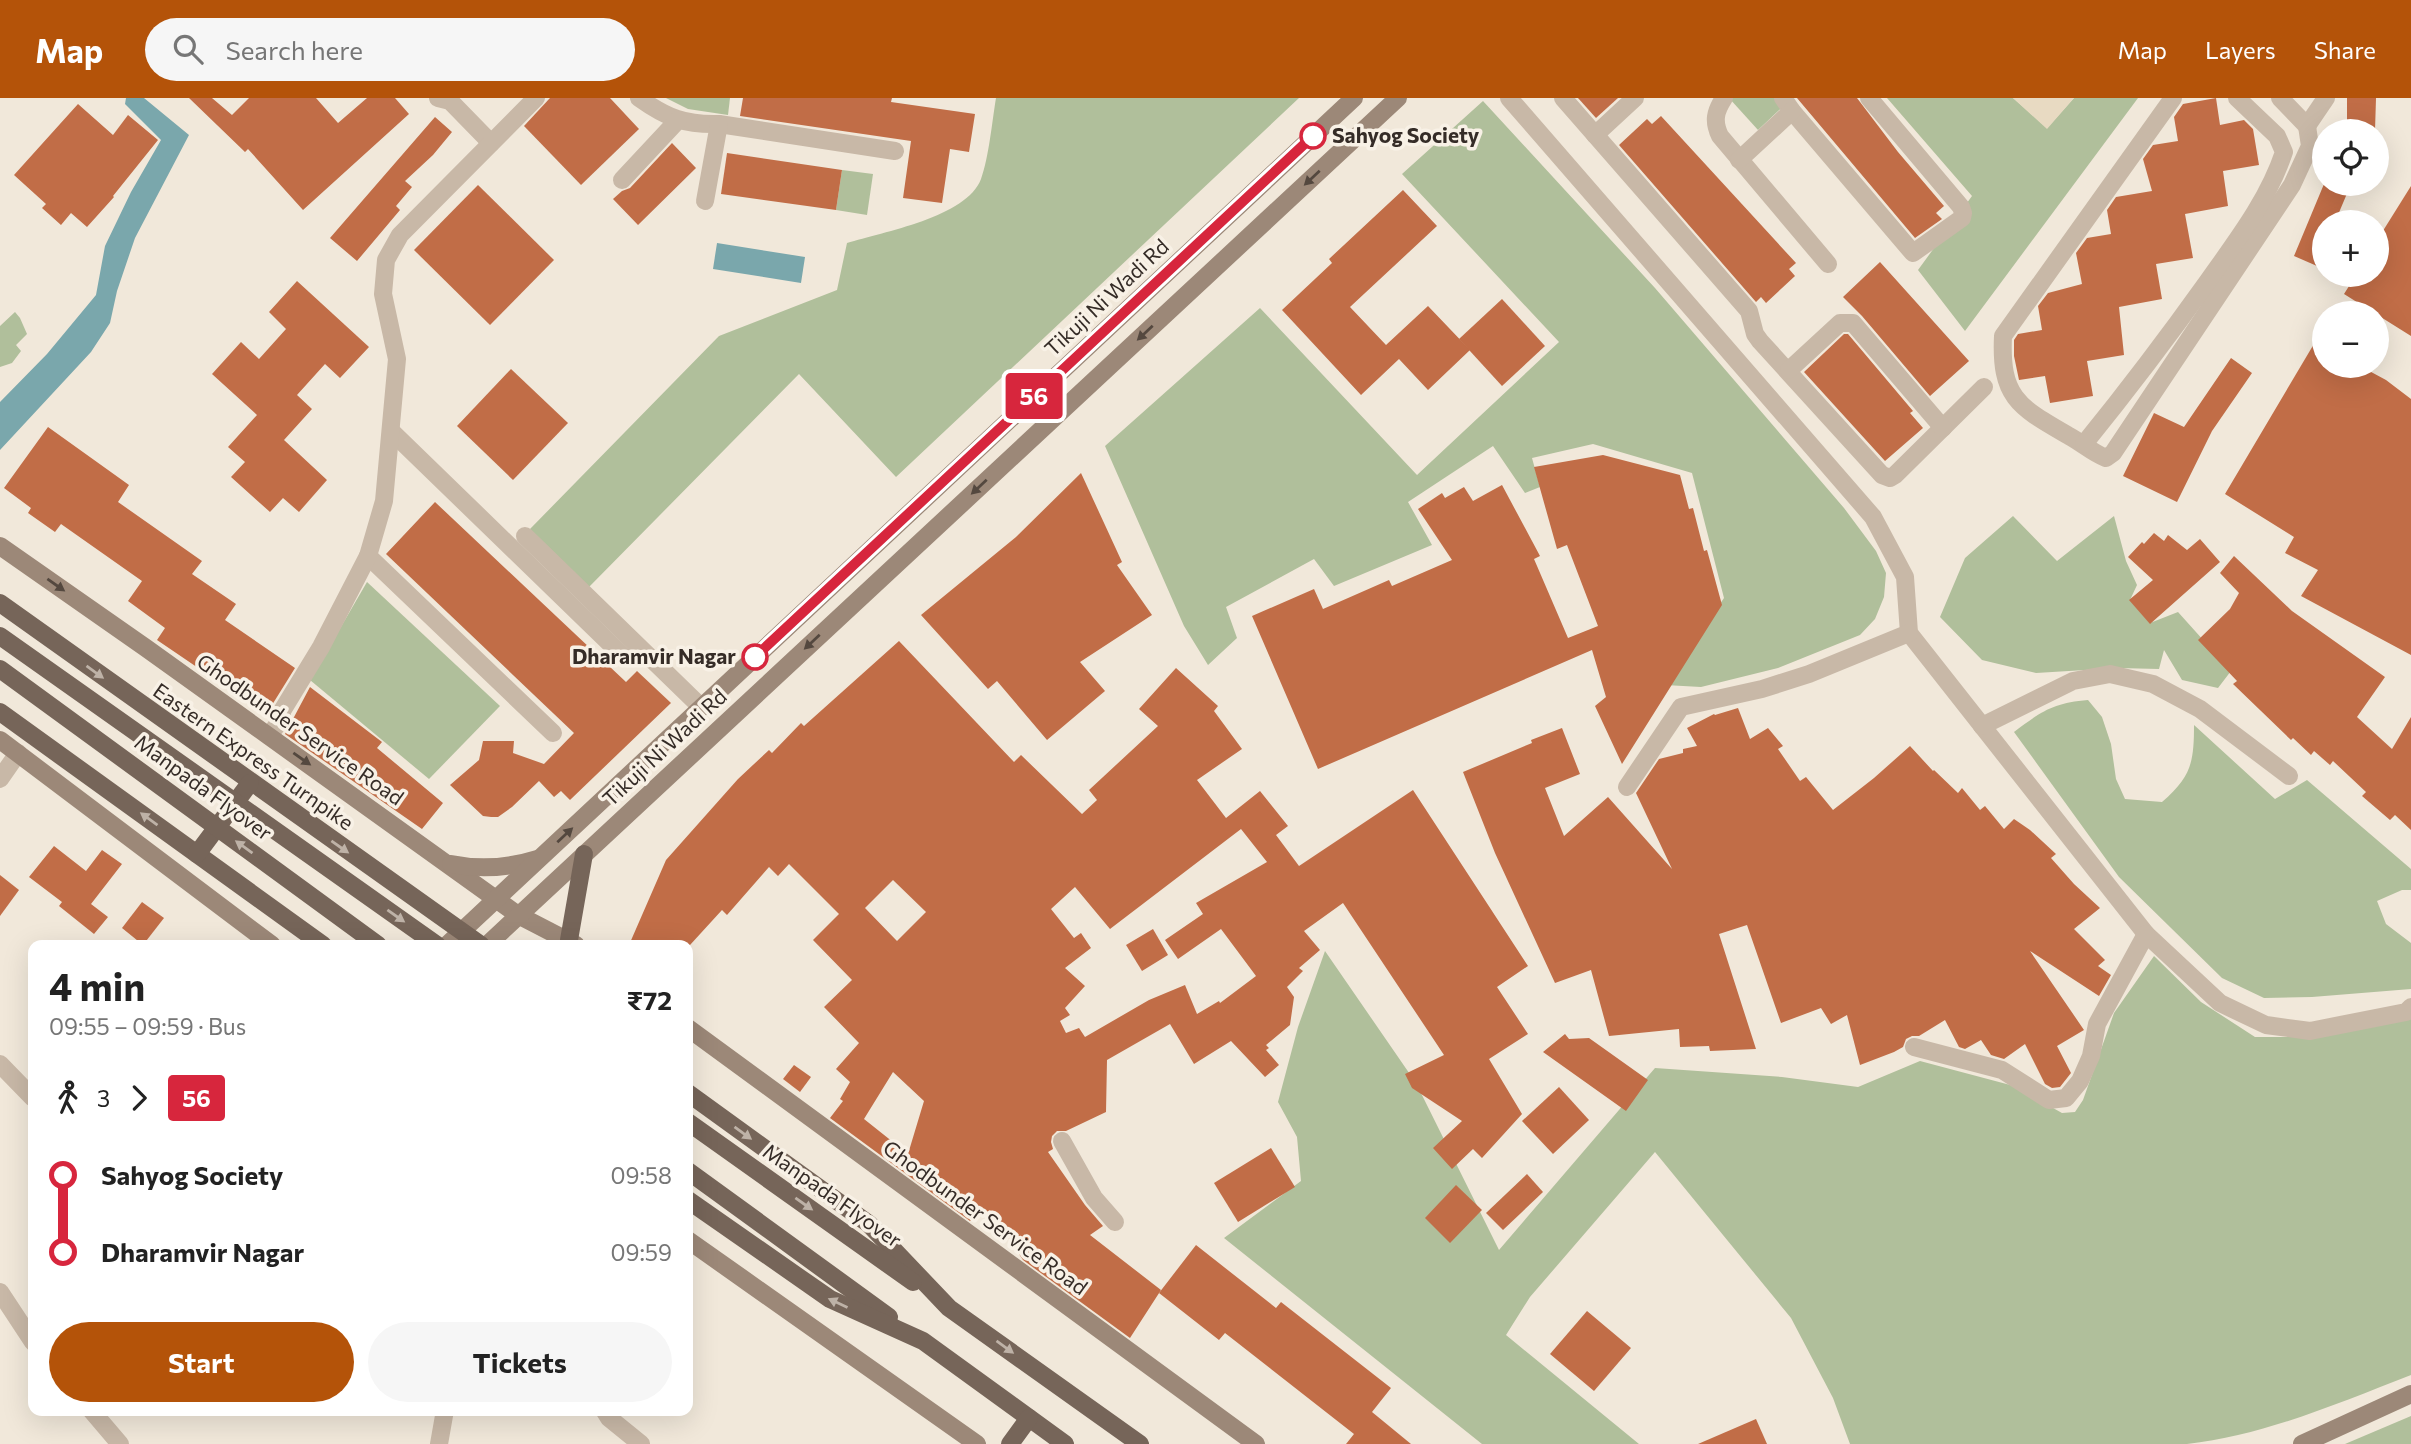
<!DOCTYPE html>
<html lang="en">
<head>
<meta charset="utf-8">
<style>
  body { margin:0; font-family:Commissioner,sans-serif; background:#f6f6f6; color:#222; height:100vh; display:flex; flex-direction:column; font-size:26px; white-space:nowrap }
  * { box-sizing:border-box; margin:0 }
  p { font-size:23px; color:#767676 }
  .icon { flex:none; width:38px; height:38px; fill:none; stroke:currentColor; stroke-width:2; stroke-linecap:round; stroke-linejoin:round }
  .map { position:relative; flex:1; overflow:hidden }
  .sheet { position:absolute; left:28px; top:842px; width:665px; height:476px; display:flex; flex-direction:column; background:#fff; border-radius:14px; box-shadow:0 7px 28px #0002 }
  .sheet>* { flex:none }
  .badge { padding:0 14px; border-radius:5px; font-size:24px; line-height:46px }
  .buttons { position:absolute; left:2312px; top:21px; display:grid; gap:14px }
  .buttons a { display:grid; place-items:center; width:77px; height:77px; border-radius:50%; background:#fff; box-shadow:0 7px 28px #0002; font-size:35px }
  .map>.badge { position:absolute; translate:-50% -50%; box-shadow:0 0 0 4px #fff }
  .legs { display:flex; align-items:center; gap:10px; height:77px; padding:0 21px; font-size:23px }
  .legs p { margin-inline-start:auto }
  .head { display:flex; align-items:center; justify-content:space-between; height:119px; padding:0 21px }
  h1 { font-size:38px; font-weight:700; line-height:52px }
  .button { display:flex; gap:14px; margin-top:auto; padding:14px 21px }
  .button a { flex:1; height:80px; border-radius:42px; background:#b45309; color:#fff; font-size:28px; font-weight:700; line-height:80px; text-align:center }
  .button a+a { background:#f6f6f6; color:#222 }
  ul { padding:0 21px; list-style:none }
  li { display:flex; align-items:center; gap:24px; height:77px; font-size:26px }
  li i { display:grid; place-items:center; width:10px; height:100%; margin:0 9px; background:currentColor }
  li i::after { content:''; width:18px; height:18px; margin:-9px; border:5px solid; border-radius:50%; background:#fff }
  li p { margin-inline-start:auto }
  li:first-child i { background:linear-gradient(#0000 50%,currentColor 0) }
  li:last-child i { background:linear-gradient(currentColor 50%,#0000 0) }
  header { display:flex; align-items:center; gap:42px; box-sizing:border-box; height:98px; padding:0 35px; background:#b45309; color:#fff }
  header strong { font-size:33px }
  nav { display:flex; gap:38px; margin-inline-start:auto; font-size:24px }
  .search { width:490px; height:63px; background:#f6f6f6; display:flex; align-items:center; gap:18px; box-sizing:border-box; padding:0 24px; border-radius:38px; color:#767676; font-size:26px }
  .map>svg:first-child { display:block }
  .green { fill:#b0bf9b }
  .plaza { fill:#e8dac2 }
  .water { fill:#7aa7ac }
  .building { fill:#c16d47; fill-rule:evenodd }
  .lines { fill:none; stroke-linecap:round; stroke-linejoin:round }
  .street { stroke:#c8b8a7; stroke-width:18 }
  .secondary { stroke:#9c8878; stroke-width:18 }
  .primary { stroke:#766559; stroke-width:18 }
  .primary-bridge { stroke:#766559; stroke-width:18 }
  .oneway { fill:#54483f }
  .oneway2 { fill:#beb2a7 }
  .line-1-casing { stroke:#fff; stroke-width:16 }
  .line-1 { stroke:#d7263d; stroke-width:10 }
  .stop-1-dot { fill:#fff; stroke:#d7263d; stroke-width:3.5 }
  .labels { text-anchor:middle; stroke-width:7; stroke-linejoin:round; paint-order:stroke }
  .stop-label { font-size:21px; font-weight:bold; fill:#352c27; stroke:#f8f1e6; text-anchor:start }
  .street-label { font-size:21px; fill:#352c27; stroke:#f8f1e6 }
</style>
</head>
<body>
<header>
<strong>Map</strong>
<div class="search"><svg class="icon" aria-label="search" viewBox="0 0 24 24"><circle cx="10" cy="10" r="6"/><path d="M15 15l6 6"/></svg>Search here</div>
<nav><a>Map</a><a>Layers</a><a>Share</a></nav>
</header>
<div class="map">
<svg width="2411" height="1346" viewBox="0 0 2411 1346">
  <rect width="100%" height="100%" fill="#f1e8da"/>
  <g class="green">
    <polygon points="666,0 730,0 728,17 688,11"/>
    <path d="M996 0H1299L896 379 799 276 589 489 530 431 719 238 837 192 847 145C883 134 967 119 981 81 989 59 992 24 996 0Z"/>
    <polygon points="1729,0 1792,0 1758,32"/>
    <polygon points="1887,0 2013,0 2047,30 2074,0 2138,0 1965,233 1918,172 1972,98"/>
    <polygon points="1483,3 1655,190 1844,410 1876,453 1886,475 1884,499 1875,521 1860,537 1778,570 1701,589 1665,587 1724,500 1692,375 1593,346 1532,360 1540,389 1525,395 1493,348 1408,404 1432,447 1334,488 1314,461 1226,509 1237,540 1208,567 1184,528 1105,348 1260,210 1417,377 1559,244 1402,76"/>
    <polygon points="842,72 873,76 867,117 836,112"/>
    <polygon points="15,214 20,220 27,236 16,247 21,253 12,265 0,269 0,228"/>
    <polygon points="2013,418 2057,463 2114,418 2126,463 2137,487 2130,502 2150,525 2178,514 2231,573 2218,590 2182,582 2164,552 2159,571 2118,570 2036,575 1982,562 1940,519 1965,460"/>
    <polygon points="367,484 500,608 429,681 310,582"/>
    <path d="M2088 602 2102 619 2111 646 2116 681 2125 701 2162 704C2191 679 2194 665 2194 627L2275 701 2307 682 2411 771V792H2402L2377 803 2386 826 2411 845V891L2312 899 2264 900 2222 880 2119 779 2014 634C2042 613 2053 605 2088 602Z"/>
    <path d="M1325 853 1416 985 1499 1152 1655 970 1782 979 1858 989 1920 963 2014 988 2062 1015 2075 1014 2083 1002 2114 915 2154 858 2201 904 2255 939H2313L2411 921V1277C2339 1305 2265 1337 2187 1346H1850L1833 1300 1791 1220 1655 1054 1530 1199 1506 1237 1639 1346H1482L1224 1140 1301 1083 1297 1039 1278 1004 1298 929Z"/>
    <polygon points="2411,1318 2411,1346 2345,1346"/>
  </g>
  <polygon class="plaza" points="2013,0 2074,0 2047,31"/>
  <g class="water">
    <polygon points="126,0 144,0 189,37 135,140 117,193 110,225 91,254 0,352 0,304 47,256 96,197 105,148 131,94 161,42 125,6"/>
    <polygon points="717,145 805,159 801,185 713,171"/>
  </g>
  <g class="building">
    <polygon points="189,0 212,0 232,17 249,0 316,0 338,25 367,0 395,0 409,16 303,112 248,51 245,54"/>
    <polygon points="550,0 610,0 639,31 581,87 524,28"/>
    <polygon points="743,0 892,0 891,4 975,16 969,54 950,51 942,105 903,100 911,43 740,18"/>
    <polygon points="1578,0 1618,0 1596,20"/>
    <polygon points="1797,0 1857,0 1898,54 1944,108 1936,115 1942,121 1915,140"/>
    <polygon points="2216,0 2220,27 2244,22 2253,31 2259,67 2223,73 2228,108 2185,116 2193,160 2156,166 2162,201 2119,209 2124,257 2087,263 2093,298 2050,305 2045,278 2019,282 2014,258 2014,242 2018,236 2042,232 2038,208 2048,195 2082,186 2076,155 2087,140 2111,136 2107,112 2116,99 2152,93 2143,61 2153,47 2178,43 2174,19 2183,6"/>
    <polygon points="2347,0 2376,0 2375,33 2347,33"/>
    <polygon points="78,6 113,37 128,17 158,42 113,98 114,99 87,129 71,115 61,127 42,110 46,106 14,77"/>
    <polygon points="1661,18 1796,165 1789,171 1795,178 1766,205 1761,199 1756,204 1619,47 1647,21 1652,26"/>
    <polygon points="435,19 452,34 433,57 405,83 412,89 396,108 400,112 357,163 330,140"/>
    <polygon points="672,45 696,70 638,127 613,101 622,93 630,90"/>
    <polygon points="727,55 842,72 836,112 721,96"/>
    <polygon points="2324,86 2351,86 2335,124 2324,124 2324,151 2317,168 2294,158"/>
    <polygon points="478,87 554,162 490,227 414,152"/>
    <polygon points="2411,88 2411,238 2344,196 2356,177 2376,177 2376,144"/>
    <polygon points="1403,92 1437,128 1350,209 1386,247 1428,208 1470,252 1428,292 1399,261 1361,297 1282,212 1332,165 1329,161"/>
    <polygon points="1880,164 1969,263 1930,298 1862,218 1843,199"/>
    <polygon points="297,183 369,249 340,280 325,266 297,297 312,311 284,342 327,382 299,414 283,400 270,414 231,379 245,364 228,349 257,317 212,276 241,244 259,261 286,231 269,214"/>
    <polygon points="1502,201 1545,248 1502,288 1459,241"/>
    <polygon points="2324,229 2324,268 2360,268 2386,282 2411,301 2411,557 2301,498 2318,472 2285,455 2294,439 2225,396"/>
    <polygon points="1844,236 1848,236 1913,313 1910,315 1923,330 1885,363 1804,274"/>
    <polygon points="2231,260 2252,275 2212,333 2177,404 2123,378 2154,315 2184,329"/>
    <polygon points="511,271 568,325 513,382 457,328"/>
    <polygon points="48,329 129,387 118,404 202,463 192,476 236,506 225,522 295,570 272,607 269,618 157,542 165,530 128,503 142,483 61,426 55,434 28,415 31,410 4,390"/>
    <polygon points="1603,357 1680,377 1689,411 1693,410 1704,453 1707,452 1722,507 1622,666 1595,608 1606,599 1592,552 1318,671 1252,518 1314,491 1323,511 1389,482 1392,488 1452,462 1418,411 1442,395 1445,400 1464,389 1473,403 1502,387 1540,458 1534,461 1568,540 1598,528 1567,447 1557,451 1534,369"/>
    <polygon points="1081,375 1122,464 1117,467 1152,517 1080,564 1105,593 1047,642 997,583 988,591 921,517 1016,439"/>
    <polygon points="435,404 626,584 637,573 671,605 570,702 561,693 554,699 539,683 512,709 498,719 491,719 483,718 450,687 479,662 483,643 514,643 513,655 544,666 574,635 386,456"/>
    <polygon points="2154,435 2164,443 2168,437 2187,452 2200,441 2220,464 2150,526 2129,502 2153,482 2128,459 2142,444 2144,446"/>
    <polygon points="2234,458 2292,513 2385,579 2357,619 2392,651 2411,619 2411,732 2395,717 2390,722 2362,698 2366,694 2333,663 2330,667 2314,653 2311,657 2293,640 2291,642 2233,586 2237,583 2198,542 2230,511 2239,495 2220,475"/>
    <path d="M899 543 1014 664 1021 657 1082 716 1097 702 1089 692 1158 628 1139 611 1176 570 1218 608 1214 613 1242 651 1197 682 1226 720 1260 693 1288 728 1276 737 1299 768 1413 692 1528 868 1497 889 1528 936 1489 961 1522 1016 1482 1060 1473 1051 1452 1071 1433 1050 1462 1023 1412 990 1405 976 1444 957 1343 805 1304 833 1320 852 1299 870 1303 873 1287 889 1294 899 1290 927 1266 947 1269 950 1266 952 1279 967 1265 979 1231 943 1194 966 1170 926 1107 962 1106 1014 1066 1033H1057L1052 1038 1051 1044 1053 1051 1048 1054 1085 1107 1103 1128 1090 1137 1161 1192 1130 1240 1023 1162 990 1112 970 1123 830 1020 843 1003 840 1001 850 984 836 971 859 945 824 909 852 882 813 842 839 816 789 766 778 778 769 769 727 817 722 812 690 847H629L666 762 738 681 769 652 772 655 801 625 804 628ZM1241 731 1267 764 1196 805 1203 816 1165 842 1178 861 1221 831 1256 878 1220 905 1219 903 1197 916 1185 887 1149 902 1085 939 1079 930 1066 935 1060 923 1070 917 1065 910 1085 888 1065 870 1091 850 1081 835 1074 840 1051 811 1075 789 1110 831ZM893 782 926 814 897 843 865 810ZM893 974 924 1003 908 1056 864 1021Z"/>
    <polygon points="310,589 382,644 377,650 443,705 422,731 285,636"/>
    <polygon points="1738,610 1750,641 1768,630 1783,648 1778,651 1800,683 1806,679 1833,712 1874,680 1910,648 1933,673 1934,672 1958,695 1962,690 1980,712 1985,708 2004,731 2014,721 2030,732 2056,756 2051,760 2074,786 2100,810 2074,831 2105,862 2098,868 2111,877 2099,898 2030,853 2084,932 2057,948 2071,975 2060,989 2052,990 2045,986 2025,946 2004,961 1991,957 1981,942 1965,951 1959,949 1945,922 1919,938 1912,938 1906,941 1903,949 1894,954 1860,967 1847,917 1831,926 1821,910 1781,925 1747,827 1719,836 1756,951 1710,953 1709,948 1680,949 1679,931 1609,938 1591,872 1555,885 1495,755 1463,674 1532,645 1531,642 1562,630 1580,676 1545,690 1564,738 1608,699 1672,771 1636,695 1659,661 1683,655 1683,651 1697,648 1687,630 1714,616 1715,617"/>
    <polygon points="54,748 86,773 102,752 122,766 91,806 108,819 94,836 59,808 62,804 29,779"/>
    <polygon points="0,777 19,792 0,818"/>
    <polygon points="142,804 164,820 143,847 122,830"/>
    <polygon points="1153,831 1168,857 1142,873 1126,847"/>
    <polygon points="1565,936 1569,941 1589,940 1648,982 1626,1013 1543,954"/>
    <polygon points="794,967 811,979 800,994 783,981"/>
    <polygon points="1559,989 1589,1022 1553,1056 1522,1023"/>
    <polygon points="1271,1050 1295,1089 1238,1124 1214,1085"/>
    <polygon points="1527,1076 1543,1094 1503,1132 1486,1115"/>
    <polygon points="1456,1087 1482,1112 1450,1145 1425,1120"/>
    <polygon points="1196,1147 1276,1210 1281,1204 1391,1290 1372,1314 1411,1346 1346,1346 1354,1336 1225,1235 1219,1242 1159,1195"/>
    <polygon points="1587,1213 1631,1250 1594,1293 1550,1256"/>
    <polygon points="1756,1321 1767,1346 1698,1346"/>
  </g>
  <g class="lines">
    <g class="street">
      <polyline points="438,0 450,3 491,45"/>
      <path d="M639 0C667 20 685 27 719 26L895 53"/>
      <polyline points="1509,0 1873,419 1905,479 1909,535 2146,836 2220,905 2266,927 2310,933 2406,914 2411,909"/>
      <polyline points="1563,0 1749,213 1755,236 1760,243 1882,377 1890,380 1895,377 1984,289"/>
      <path d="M1724 0C1715 14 1713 23 1720 38L1828 166"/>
      <polyline points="1783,0 1792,13 1913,155 1962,120 1963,115 1961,109 1869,0"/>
      <path d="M2173 0 2003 238C2000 300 2019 309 2069 338 2082 345 2093 355 2106 360L2113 355 2292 87 2310 48 2307 28"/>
      <polyline points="2280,0 2307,28 2326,0"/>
      <polyline points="1595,37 1635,0"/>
      <polyline points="1739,62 1792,13"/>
      <polyline points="622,82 678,22"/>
      <polyline points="705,103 719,26"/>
      <polyline points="1789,272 1840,225 1853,225 1943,330"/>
      <polyline points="392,334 624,559"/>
      <path d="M2084 346C2127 293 2168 239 2208 183 2237 142 2268 102 2284 54L2277 38 2237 0"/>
      <polyline points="525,438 701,609"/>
      <polyline points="368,458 553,635"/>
      <polyline points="1982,628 2073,583 2110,576 2153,586 2200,611 2289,678"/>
      <polyline points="269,638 282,620 282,613 321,549 368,458 384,403 397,261 383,196 386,162 400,137 536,0"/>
      <polyline points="0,681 18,655"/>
      <polyline points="1627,689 1681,609 1762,591 1809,576 1909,535"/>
      <polyline points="1914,949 2002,972 2049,1002 2066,1000 2080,983 2091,958 2097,926 2146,836"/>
      <polyline points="0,966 33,1000"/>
      <polyline points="1062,1043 1094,1100 1115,1124"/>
      <polyline points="0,1194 33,1244"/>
      <polyline points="91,1312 120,1346"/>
      <polyline points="604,1312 609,1320 641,1346"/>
      <polyline points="439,1346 445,1312"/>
    </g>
    <g class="secondary">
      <polyline points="0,448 146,550 518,817 576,847"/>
      <polyline points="0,642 272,847"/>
      <path d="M451 766C480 772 508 770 537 761"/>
      <polyline points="447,847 1354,0"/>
      <polyline points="487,847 1398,0"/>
      <polyline points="688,930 1256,1346"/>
      <polyline points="688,1142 977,1346"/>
      <polyline points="2302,1346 2411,1296"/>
    </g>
    <g class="primary">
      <polyline points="0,505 481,847"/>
      <polyline points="0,614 323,847"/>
      <polyline points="197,756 250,685"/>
      <polyline points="570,847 569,842 584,756"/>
      <polyline points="688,995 869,1126 949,1210 1140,1346"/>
      <polyline points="688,1024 913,1184"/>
      <polyline points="688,1073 889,1219"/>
      <polyline points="688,1102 830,1201 923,1243 1065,1346"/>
      <polyline points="1010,1346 1029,1320"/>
    </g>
    <g class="primary-bridge">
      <polyline points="0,538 437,847"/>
      <polyline points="0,571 378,847"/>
    </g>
  </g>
  <defs><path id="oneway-solid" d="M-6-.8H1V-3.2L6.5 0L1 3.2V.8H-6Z" transform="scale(1.75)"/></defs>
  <g class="oneway">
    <use href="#oneway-solid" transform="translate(1312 80) rotate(137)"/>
    <use href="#oneway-solid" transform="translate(1145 235) rotate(137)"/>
    <use href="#oneway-solid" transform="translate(979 389) rotate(137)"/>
    <use href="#oneway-solid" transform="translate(56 487) rotate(35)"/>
    <use href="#oneway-solid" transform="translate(812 544) rotate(137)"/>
    <use href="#oneway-solid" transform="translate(302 661) rotate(35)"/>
    <use href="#oneway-solid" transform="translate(565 737) rotate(-43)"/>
  </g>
  <g class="oneway2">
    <use href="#oneway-solid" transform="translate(95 574) rotate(36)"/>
    <use href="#oneway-solid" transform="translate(149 721) rotate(-144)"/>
    <use href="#oneway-solid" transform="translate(244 749) rotate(-144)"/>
    <use href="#oneway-solid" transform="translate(340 749) rotate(35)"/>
    <use href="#oneway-solid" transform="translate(396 818) rotate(35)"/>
    <use href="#oneway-solid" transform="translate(743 1035) rotate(36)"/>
    <use href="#oneway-solid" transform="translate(804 1106) rotate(35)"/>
    <use href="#oneway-solid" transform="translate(838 1205) rotate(-155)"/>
    <use href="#oneway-solid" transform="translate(1005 1249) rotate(36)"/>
  </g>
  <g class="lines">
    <defs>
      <polyline id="line-1" points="755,559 1313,38"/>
    </defs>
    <use href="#line-1" class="line-1-casing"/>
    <use href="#line-1" class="line-1"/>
  </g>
  <g class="stop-1-dot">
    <circle cx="1313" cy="38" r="12"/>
    <circle cx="755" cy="559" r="12"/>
  </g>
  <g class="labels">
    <g class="stop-label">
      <text x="1332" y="45">Sahyog Society</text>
      <text x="736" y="566" text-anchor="end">Dharamvir Nagar</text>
    </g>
    <g class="street-label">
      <text transform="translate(1107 200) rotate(-43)" y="7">Tikuji Ni Wadi Rd</text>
      <text transform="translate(300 632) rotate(35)" y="7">Ghodbunder Service Road</text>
      <text transform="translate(665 650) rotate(-43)" y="7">Tikuji Ni Wadi Rd</text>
      <text transform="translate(253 659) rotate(35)" y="7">Eastern Express Turnpike</text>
      <text transform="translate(203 690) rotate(36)" y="7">Manpada Flyover</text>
      <text transform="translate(832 1098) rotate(35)" y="7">Manpada Flyover</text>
      <text transform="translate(985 1120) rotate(36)" y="7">Ghodbunder Service Road</text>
    </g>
  </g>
</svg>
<div class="buttons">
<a><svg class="icon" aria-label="locate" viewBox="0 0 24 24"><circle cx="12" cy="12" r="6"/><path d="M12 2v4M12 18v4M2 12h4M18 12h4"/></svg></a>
<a>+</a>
<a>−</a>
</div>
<b class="badge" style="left:1034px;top:298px;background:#d7263d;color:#fff">56</b>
<section class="sheet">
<div class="head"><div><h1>4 min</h1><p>09:55 – 09:59 · Bus</p></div><b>₹72</b></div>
<div class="legs"><svg class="icon" aria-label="walk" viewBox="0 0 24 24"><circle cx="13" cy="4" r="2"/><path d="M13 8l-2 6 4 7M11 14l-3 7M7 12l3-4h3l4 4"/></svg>3<svg class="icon" aria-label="forward" viewBox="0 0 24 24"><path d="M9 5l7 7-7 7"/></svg><b class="badge" style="background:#d7263d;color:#fff">56</b></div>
<ul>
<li><i style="color:#d7263d"></i><b>Sahyog Society</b><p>09:58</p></li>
<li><i style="color:#d7263d"></i><b>Dharamvir Nagar</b><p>09:59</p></li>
</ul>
<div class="button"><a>Start</a><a>Tickets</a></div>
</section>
</div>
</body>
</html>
